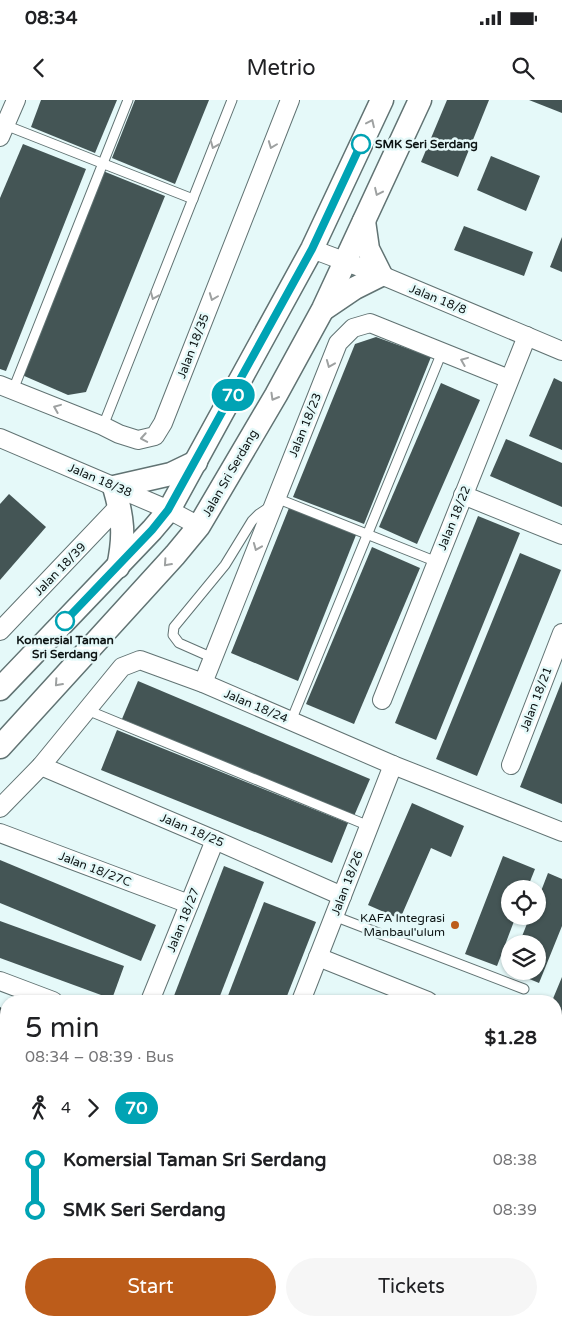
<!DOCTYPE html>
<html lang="en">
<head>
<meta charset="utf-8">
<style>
  body { margin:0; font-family:"Varela Round",sans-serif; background:#f6f6f6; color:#202124; height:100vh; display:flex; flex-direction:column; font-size:19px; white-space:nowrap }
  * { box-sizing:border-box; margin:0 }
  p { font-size:16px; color:#757577 }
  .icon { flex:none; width:28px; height:28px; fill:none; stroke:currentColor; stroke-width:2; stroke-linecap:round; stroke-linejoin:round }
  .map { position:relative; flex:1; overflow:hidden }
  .sheet { position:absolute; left:0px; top:895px; width:562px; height:331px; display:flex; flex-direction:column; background:#fff; border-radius:20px 20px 0 0; box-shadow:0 1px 4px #0004 }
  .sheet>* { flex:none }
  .badge { padding:0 10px; border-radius:16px; font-size:18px; line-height:32px }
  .tools { position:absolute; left:501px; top:780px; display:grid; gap:10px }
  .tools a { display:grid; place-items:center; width:45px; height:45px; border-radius:50%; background:#fff; box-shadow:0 1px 4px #0004; font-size:25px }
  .map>.badge { position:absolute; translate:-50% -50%; box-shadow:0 0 0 2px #fff }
  .legs { display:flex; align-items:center; gap:8px; height:55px; padding:0 25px; font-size:16px }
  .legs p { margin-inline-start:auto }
  .overview { display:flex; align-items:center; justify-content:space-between; height:85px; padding:0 25px }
  h1 { font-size:28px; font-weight:600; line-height:38px }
  .button { display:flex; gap:10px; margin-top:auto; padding:10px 25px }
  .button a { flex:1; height:58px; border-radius:30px; background:#bc5c1a; color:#fff; font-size:20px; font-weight:600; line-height:58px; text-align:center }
  .button a+a { background:#f6f6f6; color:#202124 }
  ul { padding:0 25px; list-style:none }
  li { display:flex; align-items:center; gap:18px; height:50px; font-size:19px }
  li i { display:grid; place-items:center; width:8px; height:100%; margin:0 6px; background:currentColor }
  li i::after { content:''; width:12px; height:12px; margin:-6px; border:4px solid; border-radius:50%; background:#fff }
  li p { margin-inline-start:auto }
  li:first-child i { background:linear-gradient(#0000 50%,currentColor 0) }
  li:last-child i { background:linear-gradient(currentColor 50%,#0000 0) }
  .status { display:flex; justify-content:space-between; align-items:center; height:35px; padding:0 25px; background:#fff; direction:ltr }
  .status svg { height:14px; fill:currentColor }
  header { display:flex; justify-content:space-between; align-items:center; height:65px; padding:0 25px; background:#fff; font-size:22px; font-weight:600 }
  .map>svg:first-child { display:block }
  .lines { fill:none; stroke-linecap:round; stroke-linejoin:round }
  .stream { stroke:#19acb1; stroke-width:5.5 }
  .building { fill:#455 }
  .service-casing { stroke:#617373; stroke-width:11 }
  .minor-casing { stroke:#617373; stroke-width:20 }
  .tertiary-casing { stroke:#617373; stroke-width:25 }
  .service { stroke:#fff; stroke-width:9 }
  .minor { stroke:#fff; stroke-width:18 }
  .tertiary { stroke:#fff; stroke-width:22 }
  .oneway { stroke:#9ea1a1 }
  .line-1-casing { stroke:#fff; stroke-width:11 }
  .line-1 { stroke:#00a3b4; stroke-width:8 }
  .stop-1-dot { fill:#fff; stroke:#00a3b4; stroke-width:2.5 }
  .poi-dot { fill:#bc5c1a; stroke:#e5f9f9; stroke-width:2 }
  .labels { text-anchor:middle; stroke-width:5; stroke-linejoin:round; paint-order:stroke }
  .stop-label { font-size:12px; font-weight:bold; fill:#0d1414; stroke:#e5f9f9; text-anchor:start }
  .street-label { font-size:12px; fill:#0d1414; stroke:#e5f9f9 }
  .poi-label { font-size:12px; fill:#0d1414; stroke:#e5f9f9; text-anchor:end }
</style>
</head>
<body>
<div class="status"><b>08:34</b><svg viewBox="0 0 49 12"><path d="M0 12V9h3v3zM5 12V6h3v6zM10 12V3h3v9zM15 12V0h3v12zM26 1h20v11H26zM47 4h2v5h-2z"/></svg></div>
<header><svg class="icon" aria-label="back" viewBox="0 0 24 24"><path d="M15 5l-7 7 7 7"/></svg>Metrio<svg class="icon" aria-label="search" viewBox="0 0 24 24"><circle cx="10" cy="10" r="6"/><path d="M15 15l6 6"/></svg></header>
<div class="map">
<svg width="562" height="1226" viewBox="0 0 562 1226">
  <rect width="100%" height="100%" fill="#e5f9f9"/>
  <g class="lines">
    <g class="stream">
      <polyline points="556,1122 562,1114"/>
      <polyline points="452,1226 459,1220"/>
    </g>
  </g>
  <g class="building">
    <polygon points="41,0 117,0 95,53 31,27"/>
    <polygon points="135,0 209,0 175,84 112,58"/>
    <polygon points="447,0 489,0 458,77 421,62"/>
    <polygon points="529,0 562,0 562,13"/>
    <polygon points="23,44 86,69 6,271 0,269 0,98"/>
    <polygon points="491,56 540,76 526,111 477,90"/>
    <polygon points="103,71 165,96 86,292 68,295 22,275"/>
    <polygon points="464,126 533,152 524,176 454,150"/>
    <polygon points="562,137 562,172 550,167"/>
    <polygon points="376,237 431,257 364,424 293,397 355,244"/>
    <polygon points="554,278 562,282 562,350 529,336"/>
    <polygon points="441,283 480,300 417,444 379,427"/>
    <polygon points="506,339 562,363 562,407 490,376"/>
    <polygon points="9,394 46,427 0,480 0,404"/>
    <polygon points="289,408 356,435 298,581 231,553"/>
    <polygon points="478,416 520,433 436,640 395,623"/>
    <polygon points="372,447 420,468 354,624 306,604"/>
    <polygon points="520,453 561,470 477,676 436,659"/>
    <polygon points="138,581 370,679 354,716 122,619"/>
    <polygon points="562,581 562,704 520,687"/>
    <polygon points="117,630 348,723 332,763 101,670"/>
    <polygon points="412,703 464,726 451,757 431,748 400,819 368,805"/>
    <polygon points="503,756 535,769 527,789 510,789 510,816 516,816 497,866 465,854"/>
    <polygon points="0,760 156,825 141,861 0,803"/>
    <polygon points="224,766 264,782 218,901 172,901"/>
    <polygon points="548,773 562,779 562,826 539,883 510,871 538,871 538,844 519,844 530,816 538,816 538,799"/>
    <polygon points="264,802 316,822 285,901 226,901"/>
    <polygon points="0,821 124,866 112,899 0,858"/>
    <polygon points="562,877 562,925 556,923 556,901 552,901"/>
    <polygon points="0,907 6,910 6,951 0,948"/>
    <polygon points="0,958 6,961 6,1006 0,1004"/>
    <polygon points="556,965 562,968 562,1031 556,1028"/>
    <polygon points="0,1053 6,1055 6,1096 0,1093"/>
    <polygon points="0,1114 6,1116 6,1130 0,1144"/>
    <polygon points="137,1220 149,1220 147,1224"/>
    <polygon points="189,1220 272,1220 287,1226 187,1226"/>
    <polygon points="293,1220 354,1220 352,1226 308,1226"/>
  </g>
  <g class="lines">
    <defs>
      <g id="service">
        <polyline points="5,25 193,99"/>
        <polyline points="13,290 128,0"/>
        <polyline points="103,326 232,0"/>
        <polyline points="276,398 437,462"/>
        <polyline points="213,558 179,543 173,535 174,527 225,465 252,421 259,414 271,406"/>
        <polyline points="87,610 369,726"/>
        <polyline points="291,621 442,252"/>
        <polyline points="334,816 524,889"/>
      </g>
      <g id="minor">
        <polyline points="0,37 16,0"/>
        <polyline points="312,149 381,175 562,251"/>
        <polyline points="0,285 103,326 119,334 138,340 155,336 163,323 290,0"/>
        <polyline points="0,338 169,410 199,426"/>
        <polyline points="463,395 562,435"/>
        <polyline points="0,531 119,406"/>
        <polyline points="203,583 338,243 353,228 370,223 509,279"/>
        <polyline points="382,600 527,236"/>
        <polyline points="511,665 562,533"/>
        <polyline points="41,666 215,740 342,796"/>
        <polyline points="0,708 41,666 122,567 140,560 203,583 393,665 562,732"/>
        <polyline points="0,733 189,804"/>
        <polyline points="318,857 428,901"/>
        <polyline points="0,881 53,901"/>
        <polyline points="150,901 215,740"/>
        <polyline points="301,901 393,665"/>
        <polyline points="556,950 562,953"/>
        <polyline points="0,1031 6,1033"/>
        <polyline points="0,1180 6,1182"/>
        <polyline points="94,1220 108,1226"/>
        <polyline points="174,1226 176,1220"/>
      </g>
      <g id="tertiary">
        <polyline points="324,209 355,188 381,175 368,149 364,121"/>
        <path d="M118 467C125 435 123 418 114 387L171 374 196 362"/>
        <polyline points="0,589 152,430 169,410 312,149 382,0"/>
        <polyline points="0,647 175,455 199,426 276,295 323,209 420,0"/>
      </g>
    </defs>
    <use href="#service" class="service-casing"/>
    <use href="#minor" class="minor-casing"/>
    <use href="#tertiary" class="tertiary-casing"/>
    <use href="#service" class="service"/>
    <use href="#minor" class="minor"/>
    <use href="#tertiary" class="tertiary"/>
  </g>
  <defs><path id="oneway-chevron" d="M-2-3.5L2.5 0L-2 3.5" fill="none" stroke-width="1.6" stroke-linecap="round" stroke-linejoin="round" transform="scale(1.25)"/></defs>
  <g class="oneway">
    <use href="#oneway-chevron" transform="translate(371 23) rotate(-65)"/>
    <use href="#oneway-chevron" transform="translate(214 45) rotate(112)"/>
    <use href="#oneway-chevron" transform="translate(272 45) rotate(111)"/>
    <use href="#oneway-chevron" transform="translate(378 92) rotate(115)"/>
    <use href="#oneway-chevron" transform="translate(154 196) rotate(112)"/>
    <use href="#oneway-chevron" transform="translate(213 197) rotate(111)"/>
    <use href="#oneway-chevron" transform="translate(464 261) rotate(-158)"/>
    <use href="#oneway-chevron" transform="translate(330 264) rotate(112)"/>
    <use href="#oneway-chevron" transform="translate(274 297) rotate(120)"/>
    <use href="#oneway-chevron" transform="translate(57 308) rotate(-158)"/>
    <use href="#oneway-chevron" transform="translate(144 338) rotate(170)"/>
    <use href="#oneway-chevron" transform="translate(257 447) rotate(112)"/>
    <use href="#oneway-chevron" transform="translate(167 463) rotate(132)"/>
    <use href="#oneway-chevron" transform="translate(58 583) rotate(132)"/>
  </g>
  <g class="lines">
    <defs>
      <polyline id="line-1" points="65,521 152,430 168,410 312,149 361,44"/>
    </defs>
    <use href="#line-1" class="line-1-casing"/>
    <use href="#line-1" class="line-1"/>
  </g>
  <g class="stop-1-dot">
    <circle cx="361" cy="44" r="9"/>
    <circle cx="65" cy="521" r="9"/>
  </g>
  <circle class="poi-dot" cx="455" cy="825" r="5"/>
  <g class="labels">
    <g class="stop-label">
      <text x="375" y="48">SMK Seri Serdang</text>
      <text x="65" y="544" text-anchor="middle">Komersial Taman<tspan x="65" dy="14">Sri Serdang</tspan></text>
    </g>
    <g class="street-label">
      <text transform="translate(438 199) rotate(22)" y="4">Jalan 18/8</text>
      <text transform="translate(193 246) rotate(-69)" y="4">Jalan 18/35</text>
      <text transform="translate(305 325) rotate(-68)" y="4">Jalan 18/23</text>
      <text transform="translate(230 373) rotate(-60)" y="4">Jalan Sri Serdang</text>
      <text transform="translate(100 380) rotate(23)" y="4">Jalan 18/38</text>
      <text transform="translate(454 418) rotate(-68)" y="4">Jalan 18/22</text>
      <text transform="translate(60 469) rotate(-46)" y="4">Jalan 18/39</text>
      <text transform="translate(536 599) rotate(-69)" y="4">Jalan 18/21</text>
      <text transform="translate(256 606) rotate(23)" y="4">Jalan 18/24</text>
      <text transform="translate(192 730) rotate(23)" y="4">Jalan 18/25</text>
      <text transform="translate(95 769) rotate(21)" y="4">Jalan 18/27C</text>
      <text transform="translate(347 783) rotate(-69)" y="4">Jalan 18/26</text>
      <text transform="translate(183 820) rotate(-68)" y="4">Jalan 18/27</text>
    </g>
    <g class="poi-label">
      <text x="445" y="822">KAFA Integrasi<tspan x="445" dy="14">Manbaul'ulum</tspan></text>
    </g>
  </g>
</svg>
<div class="tools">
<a><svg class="icon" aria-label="locate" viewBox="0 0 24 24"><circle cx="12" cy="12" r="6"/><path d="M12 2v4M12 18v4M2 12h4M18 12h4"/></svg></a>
<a><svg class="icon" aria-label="layers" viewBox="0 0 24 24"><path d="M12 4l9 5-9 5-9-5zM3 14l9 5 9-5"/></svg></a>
</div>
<b class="badge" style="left:233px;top:295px;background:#00a3b4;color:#fff">70</b>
<section class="sheet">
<div class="overview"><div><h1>5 min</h1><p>08:34 – 08:39 · Bus</p></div><b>$1.28</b></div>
<div class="legs"><svg class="icon" aria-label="walk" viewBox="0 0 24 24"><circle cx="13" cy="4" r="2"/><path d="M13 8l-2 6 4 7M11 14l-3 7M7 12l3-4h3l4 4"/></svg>4<svg class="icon" aria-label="forward" viewBox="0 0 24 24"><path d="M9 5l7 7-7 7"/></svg><b class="badge" style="background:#00a3b4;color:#fff">70</b></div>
<ul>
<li><i style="color:#00a3b4"></i><b>Komersial Taman Sri Serdang</b><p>08:38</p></li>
<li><i style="color:#00a3b4"></i><b>SMK Seri Serdang</b><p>08:39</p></li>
</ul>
<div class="button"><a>Start</a><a>Tickets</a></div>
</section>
</div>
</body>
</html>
